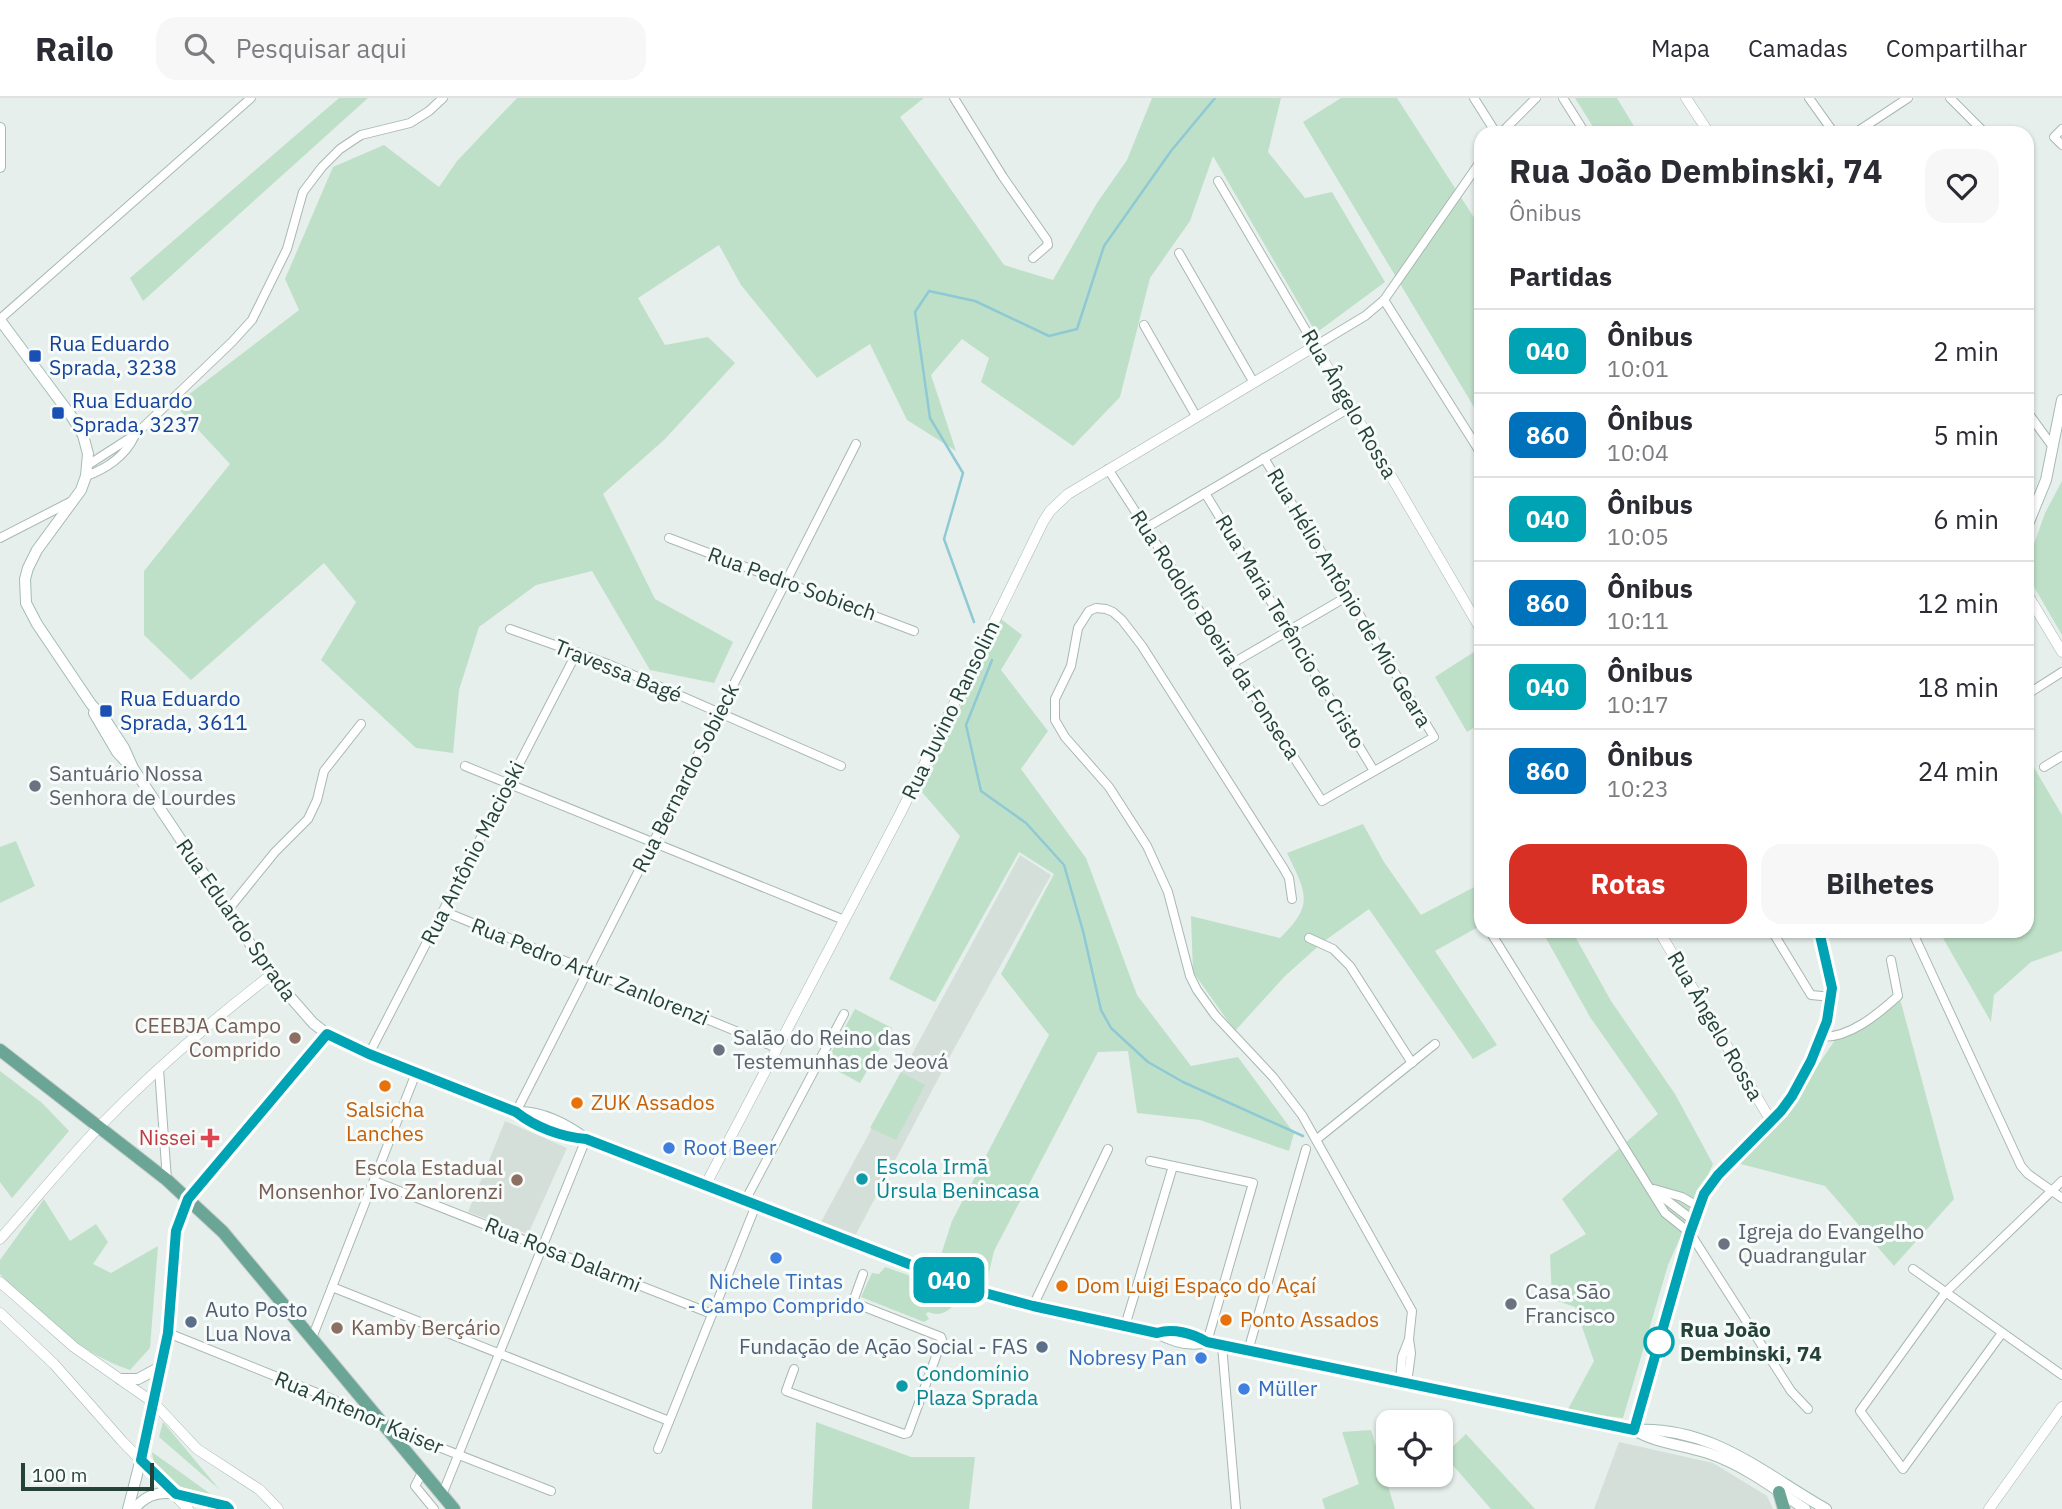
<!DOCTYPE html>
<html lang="pt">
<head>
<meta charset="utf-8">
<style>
  body { margin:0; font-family:"IBM Plex Sans",sans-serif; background:#f7f7f7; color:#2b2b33; height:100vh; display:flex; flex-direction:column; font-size:26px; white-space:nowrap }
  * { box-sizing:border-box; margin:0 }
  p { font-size:23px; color:#7c7c81 }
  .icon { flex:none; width:38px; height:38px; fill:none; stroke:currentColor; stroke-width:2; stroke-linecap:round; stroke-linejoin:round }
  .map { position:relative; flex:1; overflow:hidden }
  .panel { position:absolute; left:1474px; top:28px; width:560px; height:812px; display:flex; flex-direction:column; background:#fff; border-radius:21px; box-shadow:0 2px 5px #0004 }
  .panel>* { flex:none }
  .badge { padding:0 14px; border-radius:10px; font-size:24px; line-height:46px }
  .fabs { position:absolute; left:1376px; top:1312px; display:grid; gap:14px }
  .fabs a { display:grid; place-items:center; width:77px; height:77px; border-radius:14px; background:#fff; box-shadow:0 2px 5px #0004; font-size:35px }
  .scale { position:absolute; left:21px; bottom:18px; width:133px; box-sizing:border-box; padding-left:7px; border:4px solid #24423a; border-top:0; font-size:19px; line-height:24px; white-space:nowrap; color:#24423a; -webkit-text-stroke:5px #f7fbf9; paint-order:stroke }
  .map>.badge { position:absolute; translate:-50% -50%; box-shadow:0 0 0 4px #fff }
  h2 { padding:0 35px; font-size:26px; line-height:63px }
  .round { display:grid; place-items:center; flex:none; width:74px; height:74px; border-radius:21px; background:#f7f7f7 }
  .head { display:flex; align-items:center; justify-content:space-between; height:119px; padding:0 35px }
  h1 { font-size:33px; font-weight:700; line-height:52px }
  .button { display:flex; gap:14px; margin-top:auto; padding:14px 35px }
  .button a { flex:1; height:80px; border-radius:21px; background:#d93025; color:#fff; font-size:28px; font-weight:700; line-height:80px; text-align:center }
  .button a+a { background:#f7f7f7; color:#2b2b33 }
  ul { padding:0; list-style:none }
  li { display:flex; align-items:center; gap:21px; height:84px; padding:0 35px; border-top:2px solid #e1e1e2 }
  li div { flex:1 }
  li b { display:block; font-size:26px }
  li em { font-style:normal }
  li .badge { min-width:77px; font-weight:700; text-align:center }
  header { display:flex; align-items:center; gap:42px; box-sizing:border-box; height:98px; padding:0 35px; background:#fff; border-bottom:2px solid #e1e1e2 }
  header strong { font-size:33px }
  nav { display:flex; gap:38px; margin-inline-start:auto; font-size:24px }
  .search { width:490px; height:63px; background:#f7f7f7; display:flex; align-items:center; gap:18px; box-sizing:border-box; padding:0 24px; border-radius:21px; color:#7c7c81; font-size:26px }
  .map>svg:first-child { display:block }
  .built { fill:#d4dfda }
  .green { fill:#bfe0c8 }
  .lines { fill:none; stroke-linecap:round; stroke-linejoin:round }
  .stream { stroke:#8ec9d4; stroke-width:2.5 }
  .minor-casing { stroke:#a8b8b2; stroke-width:10 }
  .tertiary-casing { stroke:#a8b8b2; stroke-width:11 }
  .secondary-casing { stroke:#a4bbb3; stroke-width:12 }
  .primary-casing { stroke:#c2cac8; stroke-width:14 }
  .minor { stroke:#fff; stroke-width:8 }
  .tertiary { stroke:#fff; stroke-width:10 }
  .secondary { stroke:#fff; stroke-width:10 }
  .primary { stroke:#6aa596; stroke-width:12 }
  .line-casing { stroke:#fff; stroke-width:16 }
  .line { stroke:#00a3b4; stroke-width:10 }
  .transit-dot { fill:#1a4fb4; stroke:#f7fbf9; stroke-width:2.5 }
  .worship-dot { fill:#6b7280; stroke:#f7fbf9; stroke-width:2.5 }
  .education-dot { fill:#8d6e63; stroke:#f7fbf9; stroke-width:2.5 }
  .food-dot { fill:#e8710a; stroke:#f7fbf9; stroke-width:2.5 }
  .health-dot { fill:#e0444e; stroke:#f7fbf9; stroke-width:2.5 }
  .shop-dot { fill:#3f7fe0; stroke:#f7fbf9; stroke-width:2.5 }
  .culture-dot { fill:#0f9aa8; stroke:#f7fbf9; stroke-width:2.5 }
  .service-dot { fill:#5c6f8a; stroke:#f7fbf9; stroke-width:2.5 }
  .stop-dot { fill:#fff; stroke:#00a3b4; stroke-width:3.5 }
  .labels { text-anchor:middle; stroke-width:6; stroke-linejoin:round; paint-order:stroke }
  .transit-label { font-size:21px; fill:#164399; stroke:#f7fbf9; text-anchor:start }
  .street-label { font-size:21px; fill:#24423a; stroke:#f7fbf9 }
  .worship-label { font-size:21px; fill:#5b616d; stroke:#f7fbf9; text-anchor:start }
  .education-label { font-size:21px; fill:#785e54; stroke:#f7fbf9; text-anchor:end }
  .food-label { font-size:21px; fill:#c56008; stroke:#f7fbf9; text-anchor:start }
  .health-label { font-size:21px; fill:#be3a42; stroke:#f7fbf9; text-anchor:end }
  .shop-label { font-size:21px; fill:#366cbe; stroke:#f7fbf9; text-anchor:start }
  .culture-label { font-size:21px; fill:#0d838f; stroke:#f7fbf9; text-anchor:start }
  .service-label { font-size:21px; fill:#4e5e75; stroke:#f7fbf9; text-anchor:start }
  .stop-label { font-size:21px; font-weight:bold; fill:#24423a; stroke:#f7fbf9; text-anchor:start }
</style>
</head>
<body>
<header>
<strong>Railo</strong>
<div class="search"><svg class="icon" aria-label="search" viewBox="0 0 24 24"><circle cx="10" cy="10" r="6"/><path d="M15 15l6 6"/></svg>Pesquisar aqui</div>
<nav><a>Mapa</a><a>Camadas</a><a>Compartilhar</a></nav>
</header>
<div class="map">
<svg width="2062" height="1411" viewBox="0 0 2062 1411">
  <rect width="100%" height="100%" fill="#e6efeb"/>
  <g class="built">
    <polygon points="1020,757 1051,777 955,949 855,1138 821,1124"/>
    <polygon points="505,1023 567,1050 528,1136 468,1114"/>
    <polygon points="1619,1344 1713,1365 1767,1398 1773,1411 1594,1411"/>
  </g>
  <g class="green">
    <polygon points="339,0 368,0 143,203 130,180"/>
    <polygon points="517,0 924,0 900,19 1004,167 1053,182 1097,105 1127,62 1152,0 1281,0 1268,54 1305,100 1332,94 1385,184 1316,235 1213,58 1190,123 1150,180 1120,299 1073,348 981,284 989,260 962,241 931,277 956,353 907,322 870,246 817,280 741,187 719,147 638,200 665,247 708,239 735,265 664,342 603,396 655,501 733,544 714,585 650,572 592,473 536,487 479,529 459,592 453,655 416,650 321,562 356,504 324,465 191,582 144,537 144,473 230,366 175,307 299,212 285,181 333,69 384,47 439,89 457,63"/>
    <polygon points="1341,0 1397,0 1480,129 1480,319 1303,24"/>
    <polygon points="1575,0 1617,0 1638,35 1597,35"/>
    <polygon points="2062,383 2062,537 2027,477 2026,456 2034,446 2045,415"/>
    <polygon points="1001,521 1022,537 1001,572 1048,633 1021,671 1086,760 1137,897 1191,968 1238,959 1294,1035 1289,1053 1200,1022 1137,1015 1128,953 1098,954 994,1153 987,1183 938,1166 952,1123 1049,937 1001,876 1054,776 1019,754 935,904 889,881 960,738 921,693"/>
    <polygon points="1480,550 1480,626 1467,634 1435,579"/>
    <polygon points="2033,668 2062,717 2062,853 2031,864 1994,897 1991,924 1939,833 2026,833 2026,674"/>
    <path d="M1363 726 1384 764 1421 817 1480 786V828L1435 853 1497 947 1473 961 1369 811 1323 844 1284 879 1235 933 1193 874 1191 818 1280 840C1315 806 1306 795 1287 755Z"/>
    <polygon points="16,743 35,788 0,805 0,749"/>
    <polygon points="1542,833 1572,833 1611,903 1675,996 1713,1066 1668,1167 1623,1320 1567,1313 1594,1263 1575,1209 1552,1201 1550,1157 1586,1136 1562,1101 1658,1016 1590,919"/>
    <polygon points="1900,901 1954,1101 1894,1168 1825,1088 1737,1065 1793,1004 1835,942 1881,916"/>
    <polygon points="855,911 892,930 860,985 825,966"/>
    <polygon points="0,973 42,1005 69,1033 12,1100 0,1084"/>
    <polygon points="901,974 925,987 896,1042 870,1030"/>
    <path d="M44 1101 70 1143 96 1126 108 1144 93 1166 111 1175 158 1148 150 1250 130 1272C78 1255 38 1214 0 1176V1162Z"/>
    <path d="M885 1169 957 1194 956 1204C948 1214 941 1219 928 1214L926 1216 929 1221 924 1224 861 1199 872 1175 879 1176Z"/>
    <polygon points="163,1324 219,1391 159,1339"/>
    <polygon points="816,1324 911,1359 975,1359 969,1411 812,1411"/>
    <polygon points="1371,1332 1395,1411 1325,1411 1322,1401 1359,1386 1342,1334"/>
    <polygon points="1466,1336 1535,1411 1491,1411 1444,1357"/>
    <path d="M152 1354 212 1397 211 1400 203 1401C184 1389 153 1378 152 1354Z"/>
  </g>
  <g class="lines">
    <g class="stream">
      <polyline points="974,524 944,441 963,375 930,320 915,214 929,193 975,203 1049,238 1077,231 1104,148 1171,53 1215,0"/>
      <polyline points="992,562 966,627 981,693 1026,725 1064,767 1083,833 1101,912 1111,930 1148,964 1183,984 1303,1038"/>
    </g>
    <defs>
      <g id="minor">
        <polyline points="954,0 1003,79 1047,142 1048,147 1033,160"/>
        <polyline points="1474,0 1496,35"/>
        <polyline points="1563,0 1585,35"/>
        <polyline points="1809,0 1834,35"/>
        <polyline points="1950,0 1985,35"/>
        <polyline points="2062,31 2054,39 2062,47"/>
        <polyline points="1501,35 1536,0"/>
        <polyline points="1855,35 1908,0"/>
        <polyline points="1218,83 1315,248 1365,218 1384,202 1480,64"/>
        <polyline points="1179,155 1254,285"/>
        <polyline points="1384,202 1480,354"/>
        <polyline points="0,221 251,0"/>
        <polyline points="1144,227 1196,318"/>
        <polyline points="2026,312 2053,349"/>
        <polyline points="88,367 136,336 232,244 252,222 287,151 303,94 322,69 340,51 361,37 410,25 429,13 443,0"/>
        <polyline points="1108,371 1322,703 1434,639 1264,360"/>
        <path d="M86 378C106 371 125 358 134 339"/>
        <polyline points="1205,395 1374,673"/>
        <polyline points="1146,430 1351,309"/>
        <polyline points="0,440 72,403"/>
        <polyline points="669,440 914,533"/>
        <polyline points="510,531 608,566 841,668"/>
        <polyline points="1233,565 1348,498"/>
        <polyline points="2026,597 2062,574"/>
        <polyline points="465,668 844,822"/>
        <polyline points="2044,669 2062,658"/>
        <polyline points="1292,801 1289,780 1284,771 1142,548 1122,522 1113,514 1106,511 1096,510 1089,513 1078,530 1071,568 1055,601 1055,622 1065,639 1109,689 1147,748 1168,794 1190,878 1197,892 1215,917 1273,979 1302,1017 1412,1213 1409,1241 1411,1255 1407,1285"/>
        <polyline points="228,812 275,754 308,721 317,702 324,673 361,626"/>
        <polyline points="443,813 777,950"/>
        <polyline points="1772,833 1811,897 1832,899"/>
        <polyline points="1912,833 2021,1068 2028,1076 2062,1100"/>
        <polyline points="1491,835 1665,1115 1690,1135 1791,1293 1808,1311"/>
        <polyline points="1309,840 1333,851 1350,868 1412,965"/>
        <path d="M1821 939C1850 940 1878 916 1898 898L1891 862"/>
        <polyline points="369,956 577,554"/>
        <polyline points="159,971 167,1082"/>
        <polyline points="516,1014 856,346"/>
        <polyline points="1317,1041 1435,946"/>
        <polyline points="1150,1063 1253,1085 1207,1244"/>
        <polyline points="374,1083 712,1216"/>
        <polyline points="1654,1091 1682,1099 1699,1109"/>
        <polyline points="1656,1094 1694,1123"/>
        <polyline points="745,1103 844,916"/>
        <polyline points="1913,1171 2062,1277"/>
        <polyline points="332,1189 669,1323"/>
        <polyline points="1033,1208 1108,1051"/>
        <polyline points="1125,1228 1173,1068"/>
        <polyline points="168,1235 332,1301 385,1328 551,1393"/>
        <polyline points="2002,1235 1903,1371 1860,1313 1945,1195 2062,1083"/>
        <polyline points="312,1240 416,975"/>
        <polyline points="1222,1247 1236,1411"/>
        <polyline points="1248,1253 1306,1051"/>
        <polyline points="794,1271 786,1293 904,1336 908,1335 942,1242 941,1239 857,1206 854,1201 863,1176"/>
        <polyline points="1400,1284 1402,1259 1409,1241"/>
        <polyline points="658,1351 756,1107"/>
        <polyline points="423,1373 415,1388 434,1411"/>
        <polyline points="442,1397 586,1041"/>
      </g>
      <g id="tertiary">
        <polyline points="1686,0 1709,35"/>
        <polyline points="2026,494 2062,554"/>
        <polyline points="1659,833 1771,1023"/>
        <polyline points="705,1088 901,714 1043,424 1050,413 1068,396 1315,248 1480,530"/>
        <path d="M0 1141C33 1104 65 1065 99 1029 152 974 210 924 271 877"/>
        <polyline points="0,1184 74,1249 154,1305 197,1351 260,1392 278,1411"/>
        <polyline points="0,1215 54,1266 122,1343 188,1411"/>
        <polyline points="1989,1411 2062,1309"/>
      </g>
      <g id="secondary">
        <polyline points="0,30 0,69"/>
        <path d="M0 222 72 319 83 337 88 356 86 378 81 392 37 452 28 470 25 481 26 505 37 526 91 606 107 624 124 650 133 670 271 877 313 925 327 936 354 950 516 1014C535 1029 561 1039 586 1041L981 1194 1033 1208 1157 1235C1172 1243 1190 1249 1207 1244"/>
        <polyline points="2026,431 2046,382 2062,302"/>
        <polyline points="94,615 117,654 128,666"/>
        <path d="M516 1014C541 1013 567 1026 586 1041"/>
        <path d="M1157 1235 1168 1232 1248 1253 1634 1332C1711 1327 1764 1376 1826 1411"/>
        <polyline points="120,1281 138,1281 162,1268"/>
        <polyline points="1634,1332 1690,1135 1704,1096 1718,1077 1771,1023 1792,998 1811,963 1827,923 1832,890 1819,833"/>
        <path d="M1634 1332C1658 1346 1685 1347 1711 1356 1745 1368 1775 1391 1805 1411"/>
        <path d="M128 1411C143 1354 158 1296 167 1238 176 1188 166 1149 189 1101L327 936"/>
        <path d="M134 1411C146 1397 158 1393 176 1396"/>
      </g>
      <g id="primary">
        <polyline points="0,952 167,1082 223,1134 454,1411"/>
        <polyline points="1779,1394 1784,1411"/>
      </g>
    </defs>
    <use href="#minor" class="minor-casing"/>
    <use href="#tertiary" class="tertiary-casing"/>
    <use href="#secondary" class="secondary-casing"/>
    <use href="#primary" class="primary-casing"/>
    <use href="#minor" class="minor"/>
    <use href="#tertiary" class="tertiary"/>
    <use href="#secondary" class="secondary"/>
    <use href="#primary" class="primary"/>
  </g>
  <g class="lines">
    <defs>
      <path id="line" d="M229 1411 226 1408 176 1396 141 1362 168 1235 176 1133 188 1101 327 936 369 956 516 1014C535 1029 561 1039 586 1041L981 1194 1033 1208 1157 1235C1173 1230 1192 1235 1207 1244L1634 1332 1690 1135 1704 1096 1718 1077 1781 1013 1792 998 1811 963 1827 923 1832 890 1819 833"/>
    </defs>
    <use href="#line" class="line-casing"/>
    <use href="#line" class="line"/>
  </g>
  <g class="transit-dot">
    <rect x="28" y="251" width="14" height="14" rx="3.5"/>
    <rect x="51" y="308" width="14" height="14" rx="3.5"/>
    <rect x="99" y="606" width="14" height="14" rx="3.5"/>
  </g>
  <g class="worship-dot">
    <circle cx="35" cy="688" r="7"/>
    <circle cx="719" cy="952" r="7"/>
    <circle cx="1724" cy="1146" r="7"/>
    <circle cx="1511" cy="1206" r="7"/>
  </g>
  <g class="education-dot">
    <circle cx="295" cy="940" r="7"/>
    <circle cx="517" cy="1082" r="7"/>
    <circle cx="337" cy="1230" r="7"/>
  </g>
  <g class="food-dot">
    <circle cx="385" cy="988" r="7"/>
    <circle cx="577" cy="1005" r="7"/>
    <circle cx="1062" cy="1188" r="7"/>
    <circle cx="1226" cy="1222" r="7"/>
  </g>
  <path class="health-dot" d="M206.5 1029.5h7v7h7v7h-7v7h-7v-7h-7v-7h7z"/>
  <g class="shop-dot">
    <circle cx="669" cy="1050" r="7"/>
    <circle cx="776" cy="1160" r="7"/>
    <circle cx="1201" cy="1260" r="7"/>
    <circle cx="1244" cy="1291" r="7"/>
  </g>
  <g class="culture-dot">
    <circle cx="862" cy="1081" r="7"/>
    <circle cx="902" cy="1288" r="7"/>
  </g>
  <g class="service-dot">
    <circle cx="191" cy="1224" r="7"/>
    <circle cx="1042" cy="1249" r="7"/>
  </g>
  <circle class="stop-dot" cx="1659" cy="1244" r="14"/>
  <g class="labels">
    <g class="transit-label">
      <text x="49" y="253">Rua Eduardo<tspan x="49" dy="24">Sprada, 3238</tspan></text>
      <text x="72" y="310">Rua Eduardo<tspan x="72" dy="24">Sprada, 3237</tspan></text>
      <text x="120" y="608">Rua Eduardo<tspan x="120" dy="24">Sprada, 3611</tspan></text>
    </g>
    <g class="street-label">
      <text transform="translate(1349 306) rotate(60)" y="7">Rua Ângelo Rossa</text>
      <text transform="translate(792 486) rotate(20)" y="7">Rua Pedro Sobiech</text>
      <text transform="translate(1349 500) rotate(59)" y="7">Rua Hélio Antônio de Mio Geara</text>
      <text transform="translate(1290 534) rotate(59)" y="7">Rua Maria Terêncio de Cristo</text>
      <text transform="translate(1215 537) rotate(57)" y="7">Rua Rodolfo Boeira da Fonseca</text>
      <text transform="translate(618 573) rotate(22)" y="7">Travessa Bagé</text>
      <text transform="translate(951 612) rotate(-64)" y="7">Rua Juvino Ransolim</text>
      <text transform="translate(686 680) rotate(-63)" y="7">Rua Bernardo Sobieck</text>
      <text transform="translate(473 755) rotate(-63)" y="7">Rua Antônio Macioski</text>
      <text transform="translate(236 822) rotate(55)" y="7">Rua Eduardo Sprada</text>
      <text transform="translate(590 874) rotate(22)" y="7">Rua Pedro Artur Zanlorenzi</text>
      <text transform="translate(1715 928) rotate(60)" y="7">Rua Ângelo Rossa</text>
      <text transform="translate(563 1157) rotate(22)" y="7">Rua Rosa Dalarmi</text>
      <text transform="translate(359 1315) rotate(23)" y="7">Rua Antenor Kaiser</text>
    </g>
    <g class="worship-label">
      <text x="49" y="683">Santuário Nossa<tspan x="49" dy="24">Senhora de Lourdes</tspan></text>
      <text x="733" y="947">Salão do Reino das<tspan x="733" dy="24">Testemunhas de Jeová</tspan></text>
      <text x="1738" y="1141">Igreja do Evangelho<tspan x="1738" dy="24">Quadrangular</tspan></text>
      <text x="1525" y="1201">Casa São<tspan x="1525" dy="24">Francisco</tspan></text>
    </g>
    <g class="education-label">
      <text x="281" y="935">CEEBJA Campo<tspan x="281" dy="24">Comprido</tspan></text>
      <text x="503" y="1077">Escola Estadual<tspan x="503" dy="24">Monsenhor Ivo Zanlorenzi</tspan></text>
      <text x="351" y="1237" text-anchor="start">Kamby Berçário</text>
    </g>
    <g class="food-label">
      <text x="591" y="1012">ZUK Assados</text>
      <text x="385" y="1019" text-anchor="middle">Salsicha<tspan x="385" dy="24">Lanches</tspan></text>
      <text x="1076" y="1195">Dom Luigi Espaço do Açaí</text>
      <text x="1240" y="1229">Ponto Assados</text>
    </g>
    <g class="health-label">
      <text x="196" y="1047">Nissei</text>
    </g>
    <g class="shop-label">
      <text x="683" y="1057">Root Beer</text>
      <text x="776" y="1191" text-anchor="middle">Nichele Tintas<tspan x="776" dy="24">- Campo Comprido</tspan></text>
      <text x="1187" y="1267" text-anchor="end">Nobresy Pan</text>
      <text x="1258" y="1298">Müller</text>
    </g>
    <g class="culture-label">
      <text x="876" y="1076">Escola Irmã<tspan x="876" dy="24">Úrsula Benincasa</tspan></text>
      <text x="916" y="1283">Condomínio<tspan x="916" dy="24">Plaza Sprada</tspan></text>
    </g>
    <g class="service-label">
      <text x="205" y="1219">Auto Posto<tspan x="205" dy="24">Lua Nova</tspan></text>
      <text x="1028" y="1256" text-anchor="end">Fundação de Ação Social - FAS</text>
    </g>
    <g class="stop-label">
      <text x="1680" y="1239">Rua João<tspan x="1680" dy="24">Dembinski, 74</tspan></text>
    </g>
  </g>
</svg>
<div class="fabs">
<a><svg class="icon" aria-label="locate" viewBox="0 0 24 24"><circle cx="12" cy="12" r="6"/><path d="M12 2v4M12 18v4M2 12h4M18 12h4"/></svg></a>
</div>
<div class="scale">100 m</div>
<b class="badge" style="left:949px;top:1182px;background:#00a3b4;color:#fff">040</b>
<section class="panel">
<div class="head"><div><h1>Rua João Dembinski, 74</h1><p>Ônibus</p></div><a class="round"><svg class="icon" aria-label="heart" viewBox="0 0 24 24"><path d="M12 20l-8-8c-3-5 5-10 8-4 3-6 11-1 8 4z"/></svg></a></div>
<h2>Partidas</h2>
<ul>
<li><span class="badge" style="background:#00a3b4;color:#fff">040</span><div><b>Ônibus</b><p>10:01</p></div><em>2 min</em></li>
<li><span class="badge" style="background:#0072bc;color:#fff">860</span><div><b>Ônibus</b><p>10:04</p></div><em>5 min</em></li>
<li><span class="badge" style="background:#00a3b4;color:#fff">040</span><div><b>Ônibus</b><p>10:05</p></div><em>6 min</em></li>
<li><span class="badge" style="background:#0072bc;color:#fff">860</span><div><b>Ônibus</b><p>10:11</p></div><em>12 min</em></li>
<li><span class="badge" style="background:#00a3b4;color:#fff">040</span><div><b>Ônibus</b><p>10:17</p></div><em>18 min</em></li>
<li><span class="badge" style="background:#0072bc;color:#fff">860</span><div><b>Ônibus</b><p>10:23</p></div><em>24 min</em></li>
</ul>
<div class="button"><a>Rotas</a><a>Bilhetes</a></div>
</section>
</div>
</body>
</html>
